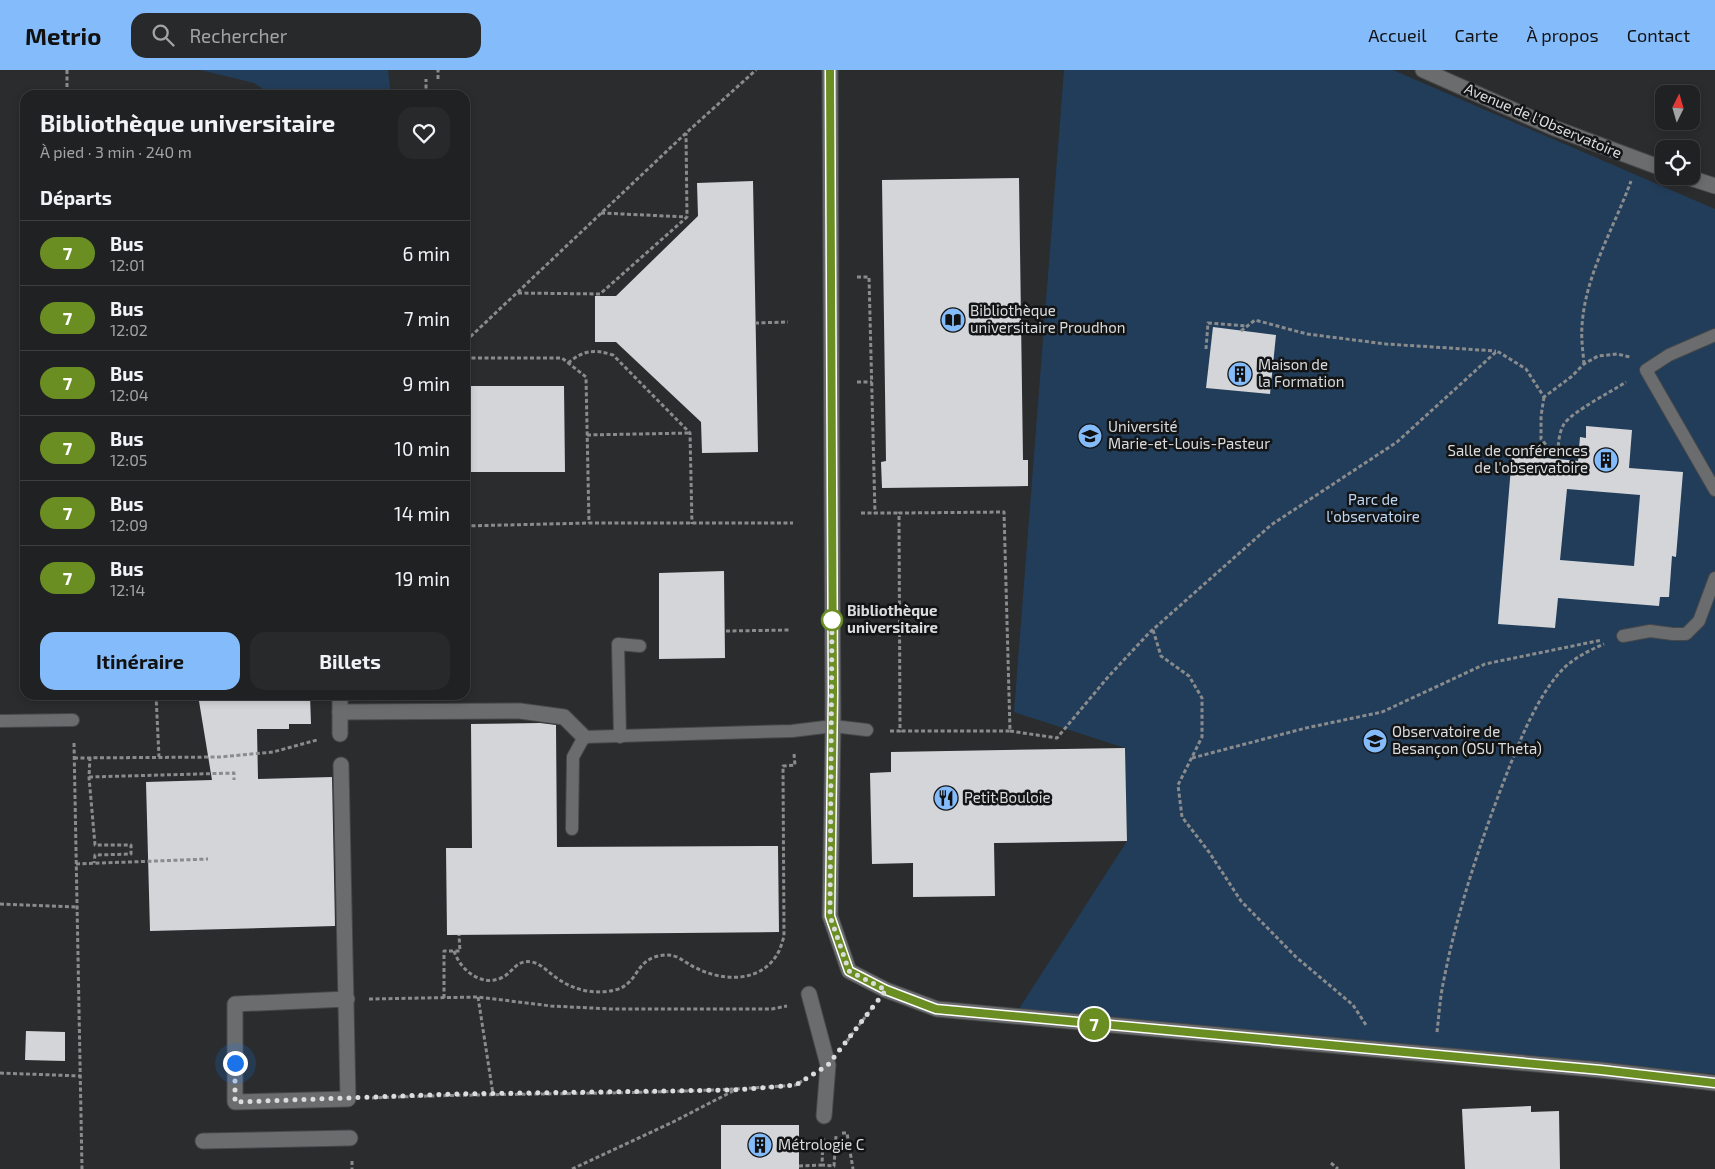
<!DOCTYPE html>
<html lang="fr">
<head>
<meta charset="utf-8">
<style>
  body { margin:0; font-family:"Exo 2",sans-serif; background:#28292a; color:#f1f3f6; height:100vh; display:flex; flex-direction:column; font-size:19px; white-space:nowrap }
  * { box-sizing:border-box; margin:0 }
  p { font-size:16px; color:#a2a3a5 }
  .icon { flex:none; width:28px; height:28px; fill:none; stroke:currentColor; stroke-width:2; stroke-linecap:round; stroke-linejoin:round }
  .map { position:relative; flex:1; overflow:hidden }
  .details { position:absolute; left:20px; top:20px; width:450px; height:610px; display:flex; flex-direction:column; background:#202122; border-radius:15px; box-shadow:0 2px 8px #0003,0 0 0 1px #3d3e40 }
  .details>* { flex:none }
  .badge { padding:0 10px; border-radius:16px; font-size:18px; line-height:32px }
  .needle { width:32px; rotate:5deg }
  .controls { position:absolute; left:1655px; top:15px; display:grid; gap:10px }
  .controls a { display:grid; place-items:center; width:45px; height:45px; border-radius:10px; background:#202122; box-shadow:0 2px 8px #0003,0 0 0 1px #3d3e40; font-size:25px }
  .you { position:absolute; width:25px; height:25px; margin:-12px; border:4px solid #fff; border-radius:50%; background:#1a73e8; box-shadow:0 0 0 8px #1a73e833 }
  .map>.badge { position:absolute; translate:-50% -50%; box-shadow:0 0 0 2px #fff }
  h2 { padding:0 20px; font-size:19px; line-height:45px }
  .round { display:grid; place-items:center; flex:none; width:52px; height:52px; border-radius:15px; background:#28292a }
  .summary { display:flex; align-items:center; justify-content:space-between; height:85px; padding:0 20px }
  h1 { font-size:24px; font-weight:700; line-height:38px }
  .action { display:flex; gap:10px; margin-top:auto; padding:10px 20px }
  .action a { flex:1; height:58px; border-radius:15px; background:#84bcfb; color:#111; font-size:20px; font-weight:700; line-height:58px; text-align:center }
  .action a+a { background:#28292a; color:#f1f3f6 }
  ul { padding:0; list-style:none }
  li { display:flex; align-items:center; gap:15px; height:65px; padding:0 20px; border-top:1px solid #3d3e40 }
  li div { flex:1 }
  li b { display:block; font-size:19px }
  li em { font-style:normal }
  li .badge { min-width:55px; font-weight:700; text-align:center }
  header { display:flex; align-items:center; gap:30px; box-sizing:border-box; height:70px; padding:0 25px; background:#84bcfb; color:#111 }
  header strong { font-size:24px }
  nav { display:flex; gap:28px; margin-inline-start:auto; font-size:18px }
  .search { width:350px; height:45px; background:#28292a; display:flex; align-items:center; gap:12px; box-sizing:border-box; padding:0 18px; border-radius:15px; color:#a2a3a5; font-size:19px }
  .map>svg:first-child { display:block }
  .green { fill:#223d5a }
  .building { fill:#d3d5d8; fill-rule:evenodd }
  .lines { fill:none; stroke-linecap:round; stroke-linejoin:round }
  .lane-casing { stroke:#46484a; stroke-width:14 }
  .street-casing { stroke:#46484a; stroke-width:17 }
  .path { stroke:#898b8c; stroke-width:3; stroke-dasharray:4 2.5; stroke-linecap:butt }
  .lane { stroke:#6a6c6e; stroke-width:12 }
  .street { stroke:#6a6c6e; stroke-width:15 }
  .line-casing { stroke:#fff; stroke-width:11 }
  .line { stroke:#6b8e23; stroke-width:8 }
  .walk { stroke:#dbdcdd; stroke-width:5; stroke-dasharray:0 9 }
  .stop-dot { fill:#fff; stroke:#6b8e23; stroke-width:2.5 }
  .labels { text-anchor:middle; stroke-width:5; stroke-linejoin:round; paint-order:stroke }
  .street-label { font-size:15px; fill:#dbdcdd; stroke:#131415 }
  .poi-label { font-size:15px; fill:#dbdcdd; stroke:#131415; text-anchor:start }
  .park-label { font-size:15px; fill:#bdd6f3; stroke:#131415 }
  .stop-label { font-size:15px; font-weight:bold; fill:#dbdcdd; stroke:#131415; text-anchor:start }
</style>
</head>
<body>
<header>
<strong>Metrio</strong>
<div class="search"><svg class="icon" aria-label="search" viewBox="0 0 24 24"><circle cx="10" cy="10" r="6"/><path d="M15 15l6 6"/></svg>Rechercher</div>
<nav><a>Accueil</a><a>Carte</a><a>À propos</a><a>Contact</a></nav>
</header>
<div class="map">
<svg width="1715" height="1099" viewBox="0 0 1715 1099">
  <rect width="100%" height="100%" fill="#2a2c2e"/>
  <g class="green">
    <polygon points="200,0 388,0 391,25 272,25 254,13"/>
    <polygon points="1064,0 1393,0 1715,139 1715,1004 1015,945 1127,771 1125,678 1014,642"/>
  </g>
  <g class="building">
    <polygon points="1019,108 1023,390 1028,390 1028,416 882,418 881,392 886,391 882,110"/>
    <polygon points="753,111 758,382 702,383 701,352 616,272 595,272 595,226 616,226 698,146 697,113"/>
    <polygon points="1213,257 1276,265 1270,324 1206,318"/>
    <polygon points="465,316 564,316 565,402 465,402"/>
    <path d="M1586 356 1632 360 1629 398 1683 402 1676 487 1672 486 1669 527H1660L1659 536 1558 528 1555 558 1498 554 1512 385 1578 391 1580 367 1586 368ZM1567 419 1640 425 1634 496 1560 490Z"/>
    <polygon points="724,501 725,588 659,589 659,503"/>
    <polygon points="198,625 310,625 311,654 289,654 289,659 257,659 258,709 332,707 335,856 150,861 146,712 212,710"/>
    <polygon points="540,653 556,655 557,777 778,776 779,862 447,865 446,778 472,778 471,654"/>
    <polygon points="1125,678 1127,771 994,773 995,826 913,827 913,793 872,794 870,703 891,702 891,682"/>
    <polygon points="26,961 65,962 65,991 25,990"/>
    <polygon points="1531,1036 1531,1042 1559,1041 1560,1099 1465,1099 1462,1039"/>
    <rect x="721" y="1055" width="78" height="44"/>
  </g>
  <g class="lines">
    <defs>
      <g id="lane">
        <polyline points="1715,265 1669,285 1646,300 1715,420"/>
        <polyline points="1623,566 1650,561 1673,564 1686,564 1699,551 1715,508"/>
        <polyline points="0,651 73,650"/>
        <polyline points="620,667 618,574 640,576"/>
        <polyline points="572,759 573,687 584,667 792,661 833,656 867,660"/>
      </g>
      <g id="street">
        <polyline points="830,0 833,656 830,846 849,901 886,920 937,939 1601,1000 1715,1013"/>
        <polyline points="1423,0 1554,58 1664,99"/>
        <polyline points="1684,106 1715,116"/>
        <polyline points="340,625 340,664"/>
        <polyline points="340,642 520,641 564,647 584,667"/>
        <polyline points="341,695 348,1029 235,1032 235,934 347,929"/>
        <polyline points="809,924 828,995 824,1046"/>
        <polyline points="203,1071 350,1068"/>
      </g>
    </defs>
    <use href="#lane" class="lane-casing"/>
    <use href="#street" class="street-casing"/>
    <g class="path">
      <polyline points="67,0 67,25"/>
      <polyline points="438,9 438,0"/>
      <polyline points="426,25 426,9"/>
      <polyline points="601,143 687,147"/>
      <polyline points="857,207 869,207 875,443 899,443"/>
      <polyline points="518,223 600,224 687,147 686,63"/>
      <polyline points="755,253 788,252"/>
      <polyline points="1241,261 1255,250 1307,264 1386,274 1496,281"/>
      <polyline points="465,270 468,269 686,63 756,0"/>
      <polyline points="1206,279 1208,253 1247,256"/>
      <polyline points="465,288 562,288 586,307 589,453"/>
      <path d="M568 293C584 280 594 279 613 285L690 363 692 454"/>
      <path d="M1584 294C1583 282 1581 269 1582 256 1585 205 1614 158 1631 111"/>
      <polyline points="857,312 872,312"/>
      <polyline points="1544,327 1541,346 1541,369 1558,388"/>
      <polyline points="587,365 689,363"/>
      <path d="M1558 389C1558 378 1558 364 1564 354 1573 341 1611 322 1626 312"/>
      <polyline points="861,443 875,443"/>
      <polyline points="465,456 589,453 793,453"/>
      <polyline points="1153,560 1161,586 1189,606 1202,628 1202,667 1178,715 1182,747 1209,782 1241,831 1296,887 1353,935 1366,955"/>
      <polyline points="726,561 790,560"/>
      <polyline points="156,625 159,687"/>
      <polyline points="890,661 900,661 899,443 1004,442 1010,661 900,661"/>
      <polyline points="1010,661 1057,668 1108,607 1149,563 1271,455 1397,372 1497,281 1526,299 1544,327 1571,307 1584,294 1598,286 1617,284 1630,287"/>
      <polyline points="74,673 82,1099"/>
      <polyline points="90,687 89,707 95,775 131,775 131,784 95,785 94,793"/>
      <polyline points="74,688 220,687 273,682 317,670"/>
      <polyline points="1192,688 1306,658 1382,642 1485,594 1602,570"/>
      <polyline points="89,707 234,703 234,710"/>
      <polyline points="76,794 208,789"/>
      <polyline points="0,834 77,837"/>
      <path d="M454 881C460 899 480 917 501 908 513 903 516 889 532 892 541 894 547 901 554 906 572 920 593 925 615 920 640 914 634 887 665 885 678 884 685 893 696 898 724 912 763 913 779 881 781 877 782 872 784 867L783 696 795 695 794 684"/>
      <polyline points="478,927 493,1024"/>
      <polyline points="444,928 444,881 460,881 459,865"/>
      <polyline points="369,929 478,927 551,936 611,939 772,939 787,936"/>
      <path d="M1437 962C1439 945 1440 927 1444 909 1458 838 1481 770 1507 703 1520 670 1539 622 1565 597 1576 587 1590 580 1604 574"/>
      <polyline points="847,971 872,938"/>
      <polyline points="0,1003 80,1006"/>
      <path d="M372 1028C513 1022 655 1026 796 1015L802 1011"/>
      <polyline points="842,1063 847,1063 853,1099"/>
      <polyline points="823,1068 822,1095 834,1096 836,1066"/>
      <polyline points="352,1091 352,1099"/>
      <polyline points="1331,1093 1338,1099"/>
      <polyline points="799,1096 822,1095"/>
      <polyline points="572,1099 673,1052 733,1021"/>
    </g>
    <use href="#lane" class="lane"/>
    <use href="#street" class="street"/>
  </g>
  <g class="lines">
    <defs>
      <polyline id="line" points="830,0 833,623 830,846 849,901 886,920 936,939 1601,1000 1715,1013"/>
    </defs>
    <use href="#line" class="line-casing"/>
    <use href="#line" class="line"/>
    <polyline class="walk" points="235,993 235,1032 456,1024 734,1020 796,1015 828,995 886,920 849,901 830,846 832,550"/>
  </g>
  <defs>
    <symbol id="library-disc" viewBox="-11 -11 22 22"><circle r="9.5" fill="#84bcfb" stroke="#131415"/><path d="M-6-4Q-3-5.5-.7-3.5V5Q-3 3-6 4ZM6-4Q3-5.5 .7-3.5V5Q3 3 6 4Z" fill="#111"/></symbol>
    <symbol id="building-disc" viewBox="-11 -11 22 22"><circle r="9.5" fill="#84bcfb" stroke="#131415"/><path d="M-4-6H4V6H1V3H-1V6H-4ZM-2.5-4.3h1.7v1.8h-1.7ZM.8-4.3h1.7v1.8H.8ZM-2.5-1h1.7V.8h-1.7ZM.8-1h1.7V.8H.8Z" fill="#111"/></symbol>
    <symbol id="university-disc" viewBox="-11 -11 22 22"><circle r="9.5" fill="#84bcfb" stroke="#131415"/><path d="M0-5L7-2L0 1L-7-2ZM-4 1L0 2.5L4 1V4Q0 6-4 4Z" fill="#111"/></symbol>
    <symbol id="restaurant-disc" viewBox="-11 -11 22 22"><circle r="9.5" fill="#84bcfb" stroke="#131415"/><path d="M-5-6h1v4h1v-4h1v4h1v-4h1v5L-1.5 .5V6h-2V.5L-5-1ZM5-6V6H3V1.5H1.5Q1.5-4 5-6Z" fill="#111"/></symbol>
  </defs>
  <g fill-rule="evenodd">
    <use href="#library-disc" x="939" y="236" width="28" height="28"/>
    <use href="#building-disc" x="1226" y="290" width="28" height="28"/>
    <use href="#university-disc" x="1076" y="352" width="28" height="28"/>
    <use href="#building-disc" x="1592" y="376" width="28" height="28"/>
    <use href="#university-disc" x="1361" y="657" width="28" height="28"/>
    <use href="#restaurant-disc" x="932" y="714" width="28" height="28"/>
    <use href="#building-disc" x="746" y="1061" width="28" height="28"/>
  </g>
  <circle class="stop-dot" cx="832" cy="550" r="10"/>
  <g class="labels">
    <g class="street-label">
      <text transform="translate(1543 51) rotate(23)" y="5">Avenue de l'Observatoire</text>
    </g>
    <g class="poi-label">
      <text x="970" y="246">Bibliothèque<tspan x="970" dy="17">universitaire Proudhon</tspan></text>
      <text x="1258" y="300">Maison de<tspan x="1258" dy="17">la Formation</tspan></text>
      <text x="1108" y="362">Université<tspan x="1108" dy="17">Marie-et-Louis-Pasteur</tspan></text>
      <text x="1588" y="386" text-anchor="end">Salle de conférences<tspan x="1588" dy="17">de l'observatoire</tspan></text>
      <text x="1392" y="667">Observatoire de<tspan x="1392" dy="17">Besançon (OSU Theta)</tspan></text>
      <text x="964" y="733">Petit Bouloie</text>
      <text x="778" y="1080">Métrologie C</text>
    </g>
    <g class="park-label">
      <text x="1373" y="435">Parc de<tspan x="1373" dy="17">l'observatoire</tspan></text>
    </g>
    <g class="stop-label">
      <text x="847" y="546">Bibliothèque<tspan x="847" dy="17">universitaire</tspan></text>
    </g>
  </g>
</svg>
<div class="controls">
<a><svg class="needle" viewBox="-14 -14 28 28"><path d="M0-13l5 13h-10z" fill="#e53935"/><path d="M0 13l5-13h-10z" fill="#a2a3a5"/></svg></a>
<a><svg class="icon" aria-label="locate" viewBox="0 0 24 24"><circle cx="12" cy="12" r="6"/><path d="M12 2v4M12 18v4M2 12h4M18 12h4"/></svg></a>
</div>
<div class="you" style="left:235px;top:993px"></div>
<b class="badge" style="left:1094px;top:954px;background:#6b8e23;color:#fff">7</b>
<section class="details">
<div class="summary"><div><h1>Bibliothèque universitaire</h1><p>À pied · 3 min · 240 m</p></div><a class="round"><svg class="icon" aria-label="heart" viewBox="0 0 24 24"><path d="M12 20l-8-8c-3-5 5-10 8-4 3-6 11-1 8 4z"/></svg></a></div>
<h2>Départs</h2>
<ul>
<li><span class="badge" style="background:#6b8e23;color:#fff">7</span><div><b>Bus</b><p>12:01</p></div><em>6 min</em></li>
<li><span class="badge" style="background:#6b8e23;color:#fff">7</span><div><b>Bus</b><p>12:02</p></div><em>7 min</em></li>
<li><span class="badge" style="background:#6b8e23;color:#fff">7</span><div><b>Bus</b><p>12:04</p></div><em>9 min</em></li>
<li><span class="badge" style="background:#6b8e23;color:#fff">7</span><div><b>Bus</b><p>12:05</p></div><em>10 min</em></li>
<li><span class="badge" style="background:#6b8e23;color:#fff">7</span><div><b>Bus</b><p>12:09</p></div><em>14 min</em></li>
<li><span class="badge" style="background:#6b8e23;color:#fff">7</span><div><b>Bus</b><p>12:14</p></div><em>19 min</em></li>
</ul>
<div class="action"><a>Itinéraire</a><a>Billets</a></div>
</section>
</div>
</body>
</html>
